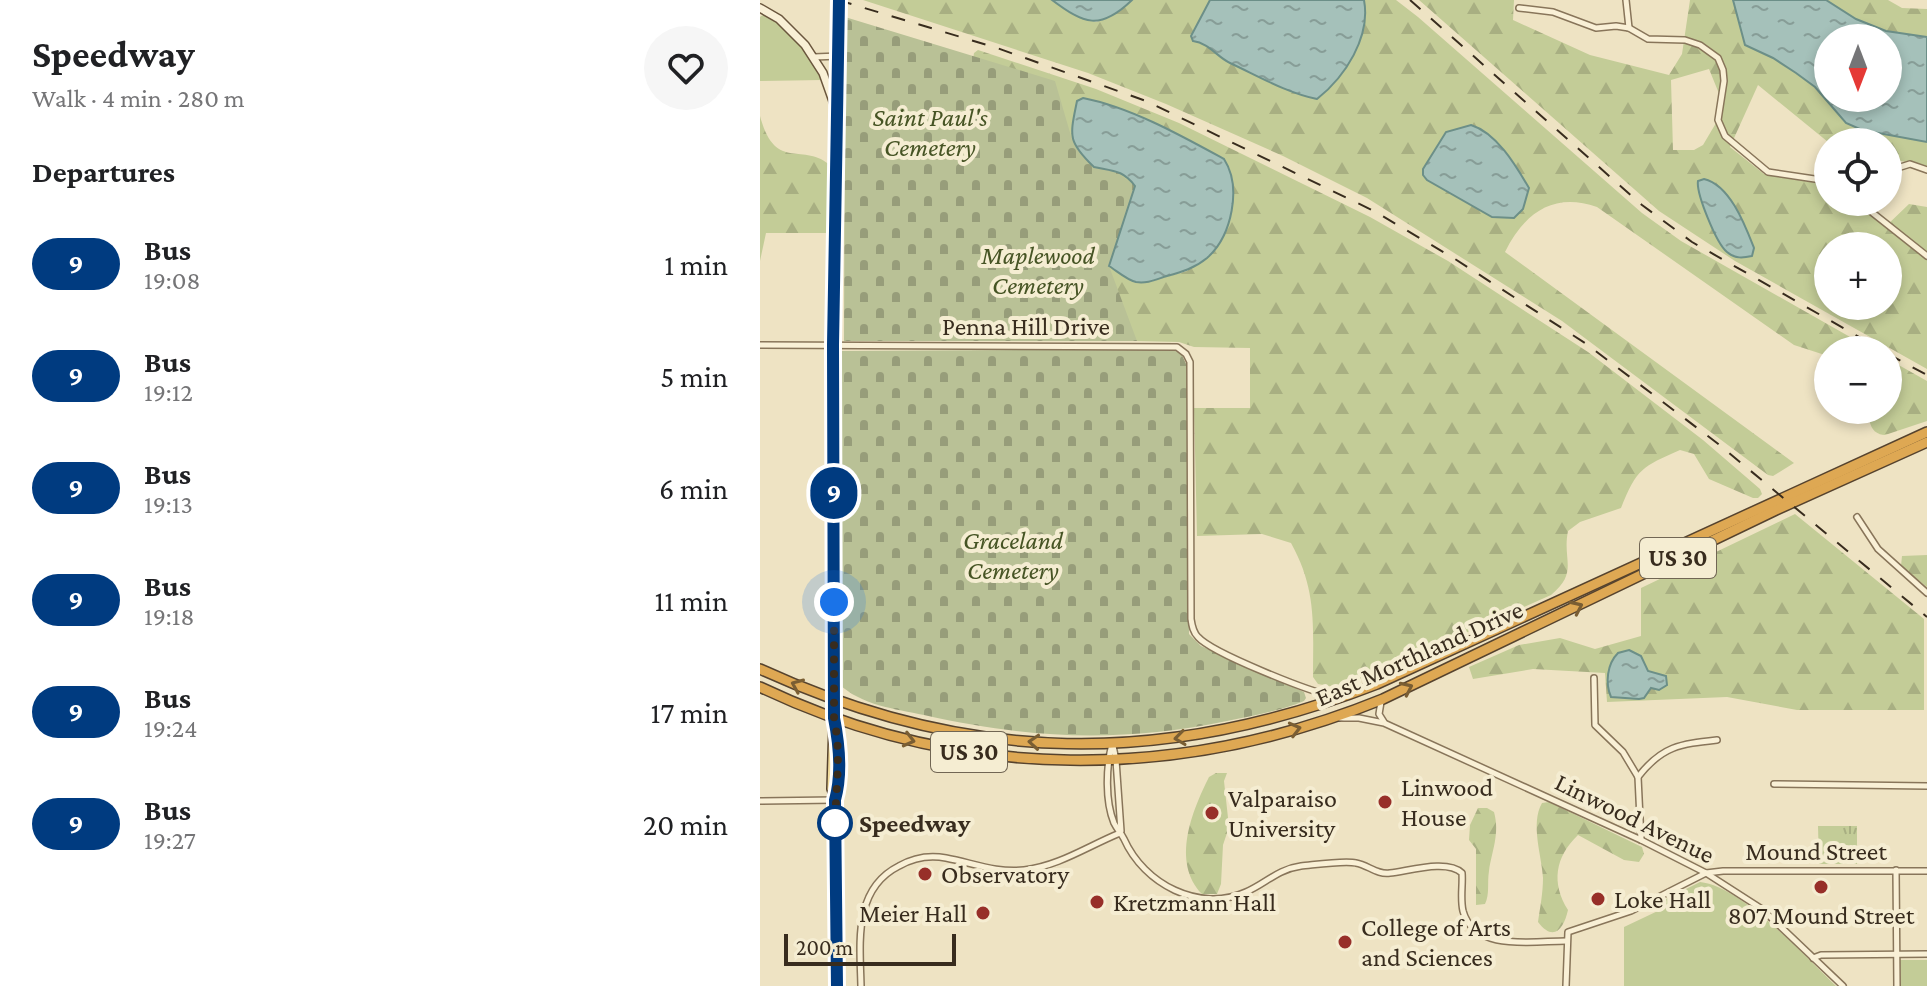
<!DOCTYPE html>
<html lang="en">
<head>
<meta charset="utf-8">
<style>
  body { margin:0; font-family:"Crimson Pro",serif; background:#f6f6f6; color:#202124; height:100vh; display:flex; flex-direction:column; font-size:30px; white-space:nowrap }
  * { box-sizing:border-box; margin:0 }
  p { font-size:26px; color:#757577 }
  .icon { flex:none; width:44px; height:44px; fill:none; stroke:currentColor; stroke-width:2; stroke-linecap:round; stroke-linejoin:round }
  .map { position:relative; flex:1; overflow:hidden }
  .side { display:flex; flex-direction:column; background:#fff; width:760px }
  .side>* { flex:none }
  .badge { padding:0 16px; border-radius:26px; font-size:28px; line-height:52px }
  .needle { width:52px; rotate:180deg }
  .tools { position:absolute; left:1054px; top:24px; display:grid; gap:16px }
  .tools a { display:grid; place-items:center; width:88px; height:88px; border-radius:50%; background:#fff; box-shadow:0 4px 12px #0003; font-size:40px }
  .scale { position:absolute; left:24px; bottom:20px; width:172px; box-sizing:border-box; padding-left:8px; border:4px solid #382c1e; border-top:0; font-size:22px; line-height:28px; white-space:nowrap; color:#382c1e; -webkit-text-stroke:6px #f5edd2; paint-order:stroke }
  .you { position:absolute; width:40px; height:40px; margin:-20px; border:6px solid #fff; border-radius:50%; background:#1a73e8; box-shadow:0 0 0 12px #1a73e833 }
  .map>.badge { position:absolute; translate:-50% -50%; box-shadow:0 0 0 4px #fff }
  h2 { padding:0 32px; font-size:30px; line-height:72px }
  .round { display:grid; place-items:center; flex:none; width:84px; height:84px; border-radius:42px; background:#f6f6f6 }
  .head { display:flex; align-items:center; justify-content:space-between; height:136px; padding:0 32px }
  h1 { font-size:38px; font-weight:700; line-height:60px }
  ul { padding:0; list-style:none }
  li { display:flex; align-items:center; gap:24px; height:112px; padding:0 32px }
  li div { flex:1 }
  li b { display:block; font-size:30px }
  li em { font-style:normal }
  li .badge { min-width:88px; font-weight:700; text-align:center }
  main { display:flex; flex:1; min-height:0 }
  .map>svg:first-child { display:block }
  .green { fill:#c3cc97 }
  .forest { fill:url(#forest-firs); fill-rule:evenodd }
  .cemetery { fill:url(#cemetery-stones) }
  .park { fill:url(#park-tufts) }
  .water { fill:url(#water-ripples); stroke:#6c8f88; stroke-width:2; fill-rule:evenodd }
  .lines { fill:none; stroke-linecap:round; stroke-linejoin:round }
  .street-casing { stroke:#88755a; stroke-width:8 }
  .secondary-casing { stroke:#6a563d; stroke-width:10 }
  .primary-casing { stroke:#56432e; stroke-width:10 }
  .highway-casing { stroke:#56432e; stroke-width:12 }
  .street { stroke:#f9f0d6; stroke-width:5 }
  .secondary { stroke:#f9f0d6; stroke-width:7 }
  .primary { stroke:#f1db9a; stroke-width:7 }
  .highway { stroke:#dea853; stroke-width:9 }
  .rail { stroke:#382c1e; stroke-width:2; stroke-dasharray:14 14; stroke-linecap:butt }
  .oneway { stroke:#7a5e33 }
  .line-casing { stroke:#fff; stroke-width:18 }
  .line { stroke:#003b80; stroke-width:12 }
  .walk { stroke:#382c1e; stroke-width:8; stroke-dasharray:0 14.4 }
  .poi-dot { fill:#972f29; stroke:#f5edd2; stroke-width:3 }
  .stop-dot { fill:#fff; stroke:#003b80; stroke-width:4 }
  .labels { text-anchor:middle; stroke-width:8; stroke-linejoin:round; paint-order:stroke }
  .shield { fill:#f5edd2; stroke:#716654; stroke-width:2 }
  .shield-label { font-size:24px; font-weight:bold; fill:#382c1e }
  .park-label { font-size:26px; font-style:italic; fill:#465424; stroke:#f5edd2 }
  .street-label { font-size:26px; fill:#382c1e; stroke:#f5edd2 }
  .poi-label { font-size:26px; fill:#382c1e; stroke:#f5edd2; text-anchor:start }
  .stop-label { font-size:26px; font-weight:bold; fill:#382c1e; stroke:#f5edd2; text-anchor:start }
</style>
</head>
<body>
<main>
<section class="side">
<div class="head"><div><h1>Speedway</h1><p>Walk · 4 min · 280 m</p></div><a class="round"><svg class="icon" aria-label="heart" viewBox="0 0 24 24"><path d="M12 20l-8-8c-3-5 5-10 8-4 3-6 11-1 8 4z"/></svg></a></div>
<h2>Departures</h2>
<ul>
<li><span class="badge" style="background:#003b80;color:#fff">9</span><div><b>Bus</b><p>19:08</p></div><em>1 min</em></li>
<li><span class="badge" style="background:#003b80;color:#fff">9</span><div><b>Bus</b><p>19:12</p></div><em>5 min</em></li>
<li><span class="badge" style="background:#003b80;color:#fff">9</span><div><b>Bus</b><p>19:13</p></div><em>6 min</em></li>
<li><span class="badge" style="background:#003b80;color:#fff">9</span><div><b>Bus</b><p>19:18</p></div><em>11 min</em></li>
<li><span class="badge" style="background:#003b80;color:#fff">9</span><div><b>Bus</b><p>19:24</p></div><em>17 min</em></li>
<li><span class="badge" style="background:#003b80;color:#fff">9</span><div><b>Bus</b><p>19:27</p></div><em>20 min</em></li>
</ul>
</section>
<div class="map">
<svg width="1167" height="986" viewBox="0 0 1167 986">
  <defs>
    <pattern id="forest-firs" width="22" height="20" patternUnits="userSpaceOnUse" patternTransform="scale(2)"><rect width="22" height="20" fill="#c3cc97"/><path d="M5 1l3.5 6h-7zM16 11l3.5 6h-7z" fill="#a8af82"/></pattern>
    <pattern id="cemetery-stones" width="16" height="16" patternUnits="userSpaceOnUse" patternTransform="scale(2)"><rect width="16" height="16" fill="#b9c196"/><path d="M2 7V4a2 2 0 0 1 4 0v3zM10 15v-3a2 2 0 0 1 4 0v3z" fill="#979d7a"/></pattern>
    <pattern id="park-tufts" width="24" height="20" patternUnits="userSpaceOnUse" patternTransform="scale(2)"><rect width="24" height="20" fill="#c3cc97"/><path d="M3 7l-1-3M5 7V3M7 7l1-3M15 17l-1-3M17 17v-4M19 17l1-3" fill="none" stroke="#a8af82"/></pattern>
    <pattern id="water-ripples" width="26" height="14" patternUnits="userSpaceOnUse" patternTransform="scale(2)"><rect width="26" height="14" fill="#a5c1ba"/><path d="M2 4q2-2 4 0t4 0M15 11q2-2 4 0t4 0" fill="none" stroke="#879d97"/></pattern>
  </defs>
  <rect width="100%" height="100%" fill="#eee3c3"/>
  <g class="green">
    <path d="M4 14C28 26 56 54 62 80L0 81V17Z"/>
    <path d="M940 882C982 886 1045 957 1076 986H864V927L902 909 900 902Z"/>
    <polygon points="1140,960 1167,960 1167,986 1141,986"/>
  </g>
  <g class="forest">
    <path d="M103 0H292L313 15 336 22 348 18 372 0H450L431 36 433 40C449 44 457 57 470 63 498 76 527 93 557 99 585 77 611 37 604 0H636L658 17 882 213 921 241 1113 350H1068V356L1034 345 837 207C794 192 765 212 745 252L1034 463 1013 476 1008 475 802 321 607 198 523 156 406 104 328 73ZM704 129 732 217 667 180 663 175V169L683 140 694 130Z"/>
    <path d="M659 0H754L753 20 830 55 909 75 922 54 930 0H973L985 45 1013 58 1036 73 1055 87 1086 123 1102 130 1167 142V167L1128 158V142H1068L998 85 970 147 1004 174 1068 185V202H1094L1125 227 1149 204 1167 207V369L975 261 899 211ZM949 69 960 96 956 123 943 145 934 150H913L911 80ZM1068 246H1128V306H1068Z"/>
    <polygon points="1066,0 1128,0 1142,8 1167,9 1167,37 1126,31 1096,19"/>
    <path d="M218 50 336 89 419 123 610 217 688 261 828 352 943 440 1000 489 1002 494 998 498H993L949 479 934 454 920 450C882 467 877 468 861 508L820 522 808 531C802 560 819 572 791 595L595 682 574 687 558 684 553 677C553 625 557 590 531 543L502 534 437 536 434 408H490V348L434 347 419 342 377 341 368 334 212 65 214 53ZM355 109 403 128 463 159 469 167 472 181 473 199 462 240 427 271 387 282 375 186 367 175 357 169Z"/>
    <path d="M0 116C16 176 45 138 74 169V233H6L0 261Z"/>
    <path d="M1128 359 1167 381V421L1125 435C1110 434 1110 422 1107 410H1128Z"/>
    <path d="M1035 514 1164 619V710H1037L967 697 847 702 845 673 773 669 713 679 709 667 759 645 800 638 835 649 881 636V588ZM881 656 888 671 903 675 907 681V685L899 690 891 688 879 699 854 698 848 676 853 658Z"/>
    <polygon points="1167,555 1167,587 1141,566 1142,556"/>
    <path d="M456 773H467L464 781 469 827 463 845 461 884 457 894H442C411 862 432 811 449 777Z"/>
    <path d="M789 802 882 847 884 854 879 862 864 860 818 835C795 857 791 883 808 910 804 928 794 943 778 922 780 908 783 893 783 878 782 856 770 824 782 803Z"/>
    <path d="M718 808H727L734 812C740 834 732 850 729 871 727 883 730 894 725 904L716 905V849L709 840 710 825Z"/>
  </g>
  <g class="cemetery">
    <polygon points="85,17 295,81 311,136 375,186 349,266 377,341 84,341"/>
    <path d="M410 349 421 353 427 366 429 634 441 646 544 692 546 698 544 701C520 711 492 716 467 721 359 743 271 739 164 715 135 709 101 705 79 684L80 351Z"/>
  </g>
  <polygon class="park" points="1058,826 1097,826 1097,864 1059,864"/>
  <g class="water">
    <path d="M292 0H372C340 31 324 24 292 0Z"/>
    <path d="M450 0H604C611 37 585 77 557 99 527 93 498 76 470 63 457 57 449 43 433 41L431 36Z"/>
    <path d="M973 0H1066L1096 19 1126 31 1167 37V142L1102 130 1086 123 1055 87 1036 73 1013 58 985 45ZM1068 38H1128V98H1068Z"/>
    <path d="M323 98C370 107 422 136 464 159 482 187 472 236 447 258 435 268 422 272 407 276 397 279 387 284 376 282 367 280 357 271 349 266L375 186C363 170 353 171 334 167 307 141 310 136 317 101Z"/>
    <path d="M711 125C737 133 756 166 769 188L763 209 754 218 732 217 667 180 663 175V169L686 132Z"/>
    <path d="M944 179C970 185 985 225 994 248L992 256C983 258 975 259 967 252 956 243 936 193 938 181Z"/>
    <path d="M869 650 881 656 888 671 906 676 907 685 899 690 891 688 884 698 879 699 851 697C845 683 847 664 858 653Z"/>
  </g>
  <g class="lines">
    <defs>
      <g id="street">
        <polyline points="79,0 79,111"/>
        <polyline points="866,0 869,28"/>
        <polyline points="759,8 793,12 836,28 856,26 869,28 888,39 925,40 940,45 958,58 963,70 964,81 958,120 965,136 1008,172 1068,181"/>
        <polyline points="54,57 79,56"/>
        <polyline points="1128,171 1150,164 1167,170"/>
        <polyline points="1099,202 1167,256"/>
        <path d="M0 345 417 347 426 354 430 362 431 619C432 626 433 632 438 637 452 653 550 692 573 696"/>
        <polyline points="1097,517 1118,549 1167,593"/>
        <polyline points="834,678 835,725 863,752 878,777 881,840"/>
        <polyline points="621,702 619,714 624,722"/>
        <polyline points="580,718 599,718 624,723 881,840 946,873 1002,909 1083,986"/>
        <path d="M352 744C346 767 345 801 354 823 357 829 361 833 364 839 384 884 439 913 486 892 505 884 518 869 541 866 553 865 585 860 596 863 608 865 617 875 630 873 649 871 687 859 702 873 703 885 700 898 703 911 714 952 773 941 806 941"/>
        <polyline points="353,746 356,760 361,831"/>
        <path d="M878 777C902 746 920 744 957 740"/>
        <polyline points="1014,784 1167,786"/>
        <polyline points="0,801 75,800"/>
        <polyline points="1136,870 1137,986"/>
        <polyline points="1053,958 1061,955 1167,954"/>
        <path d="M101 986C100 943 93 889 139 866 153 858 170 855 186 858 213 863 236 873 264 870 299 866 328 846 360 833"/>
        <polyline points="806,986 808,932 871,911 946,873 963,871 1167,871"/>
      </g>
      <polyline id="secondary" points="0,8 19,19 45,45 63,73 79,118 73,345 75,701"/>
      <g id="primary">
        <polyline points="75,701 78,790 75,800 77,986"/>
        <polyline points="73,723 71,789 74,798"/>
      </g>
      <g id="highway">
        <path d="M0 669C209 765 404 767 617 684L1167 432"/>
        <path d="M0 687C201 783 419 782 623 699L1016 510 1167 442"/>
      </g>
    </defs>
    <use href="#street" class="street-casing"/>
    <use href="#secondary" class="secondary-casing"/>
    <use href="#primary" class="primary-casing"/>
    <use href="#highway" class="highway-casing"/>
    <use href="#street" class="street"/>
    <use href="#secondary" class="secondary"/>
    <use href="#primary" class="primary"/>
    <use href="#highway" class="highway"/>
    <g class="rail">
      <polyline points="78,0 237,48 386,101 614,211 695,259 825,343 957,443 1167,617"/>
      <polyline points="650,0 882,205 932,242 1122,350"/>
      <polyline points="1128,354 1167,375"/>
    </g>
  </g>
  <defs><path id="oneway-chevron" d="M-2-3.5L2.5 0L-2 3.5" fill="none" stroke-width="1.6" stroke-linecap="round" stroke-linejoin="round" transform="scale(2)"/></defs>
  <g class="oneway">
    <use href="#oneway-chevron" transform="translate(817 607) rotate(-25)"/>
    <use href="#oneway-chevron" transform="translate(37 685) rotate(-157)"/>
    <use href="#oneway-chevron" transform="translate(647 688) rotate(-25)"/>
    <use href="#oneway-chevron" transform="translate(535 729) rotate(-14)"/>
    <use href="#oneway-chevron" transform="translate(420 738) rotate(172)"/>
    <use href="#oneway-chevron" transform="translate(149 740) rotate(14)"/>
    <use href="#oneway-chevron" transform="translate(274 742) rotate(-176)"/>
  </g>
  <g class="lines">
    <defs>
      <path id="line" d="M77 986 75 800C82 775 79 743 74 718L73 345 79 0"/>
    </defs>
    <use href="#line" class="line-casing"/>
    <use href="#line" class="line"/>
    <path class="walk" d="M74 602V718C82 755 75 793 75 831V823"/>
  </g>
  <g class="poi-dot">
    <circle cx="625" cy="802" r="8"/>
    <circle cx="452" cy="813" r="8"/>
    <circle cx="165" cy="874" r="8"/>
    <circle cx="1061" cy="887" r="8"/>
    <circle cx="838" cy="899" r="8"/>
    <circle cx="337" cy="902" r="8"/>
    <circle cx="223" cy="913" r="8"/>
    <circle cx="585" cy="942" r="8"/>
  </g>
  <circle class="stop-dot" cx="75" cy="823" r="16"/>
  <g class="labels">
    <g class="shield">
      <rect x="880" y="538" width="76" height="40" rx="6"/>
      <rect x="171" y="732" width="76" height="40" rx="6"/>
    </g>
    <g class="shield-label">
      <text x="918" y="566">US 30</text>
      <text x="209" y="760">US 30</text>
    </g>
    <g class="park-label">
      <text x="170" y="126">Saint Paul's<tspan x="170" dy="30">Cemetery</tspan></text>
      <text x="278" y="264">Maplewood<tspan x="278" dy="30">Cemetery</tspan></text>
      <text x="253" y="549">Graceland<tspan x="253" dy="30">Cemetery</tspan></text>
    </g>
    <g class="street-label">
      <text x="266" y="335">Penna Hill Drive</text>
      <text transform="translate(659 653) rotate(-24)" y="9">East Morthland Drive</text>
      <text transform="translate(875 818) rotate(26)" y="9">Linwood Avenue</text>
      <text x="1056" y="860">Mound Street</text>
    </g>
    <g class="poi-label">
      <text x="641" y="796">Linwood<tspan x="641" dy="30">House</tspan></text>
      <text x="468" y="807">Valparaiso<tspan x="468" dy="30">University</tspan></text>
      <text x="181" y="883">Observatory</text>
      <text x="854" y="908">Loke Hall</text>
      <text x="353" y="911">Kretzmann Hall</text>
      <text x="207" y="922" text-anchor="end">Meier Hall</text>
      <text x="1061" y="924" text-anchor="middle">807 Mound Street</text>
      <text x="601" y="936">College of Arts<tspan x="601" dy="30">and Sciences</tspan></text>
    </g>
    <g class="stop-label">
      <text x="99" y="832">Speedway</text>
    </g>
  </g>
</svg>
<div class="tools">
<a><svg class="needle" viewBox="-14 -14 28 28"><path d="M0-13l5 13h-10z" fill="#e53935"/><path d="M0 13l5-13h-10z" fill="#757577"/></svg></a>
<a><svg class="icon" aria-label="locate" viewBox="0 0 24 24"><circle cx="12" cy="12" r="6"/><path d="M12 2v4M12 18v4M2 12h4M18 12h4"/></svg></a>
<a>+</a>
<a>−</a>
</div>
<div class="scale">200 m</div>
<div class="you" style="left:74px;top:602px"></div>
<b class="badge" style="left:74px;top:493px;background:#003b80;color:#fff">9</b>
</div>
</main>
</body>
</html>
